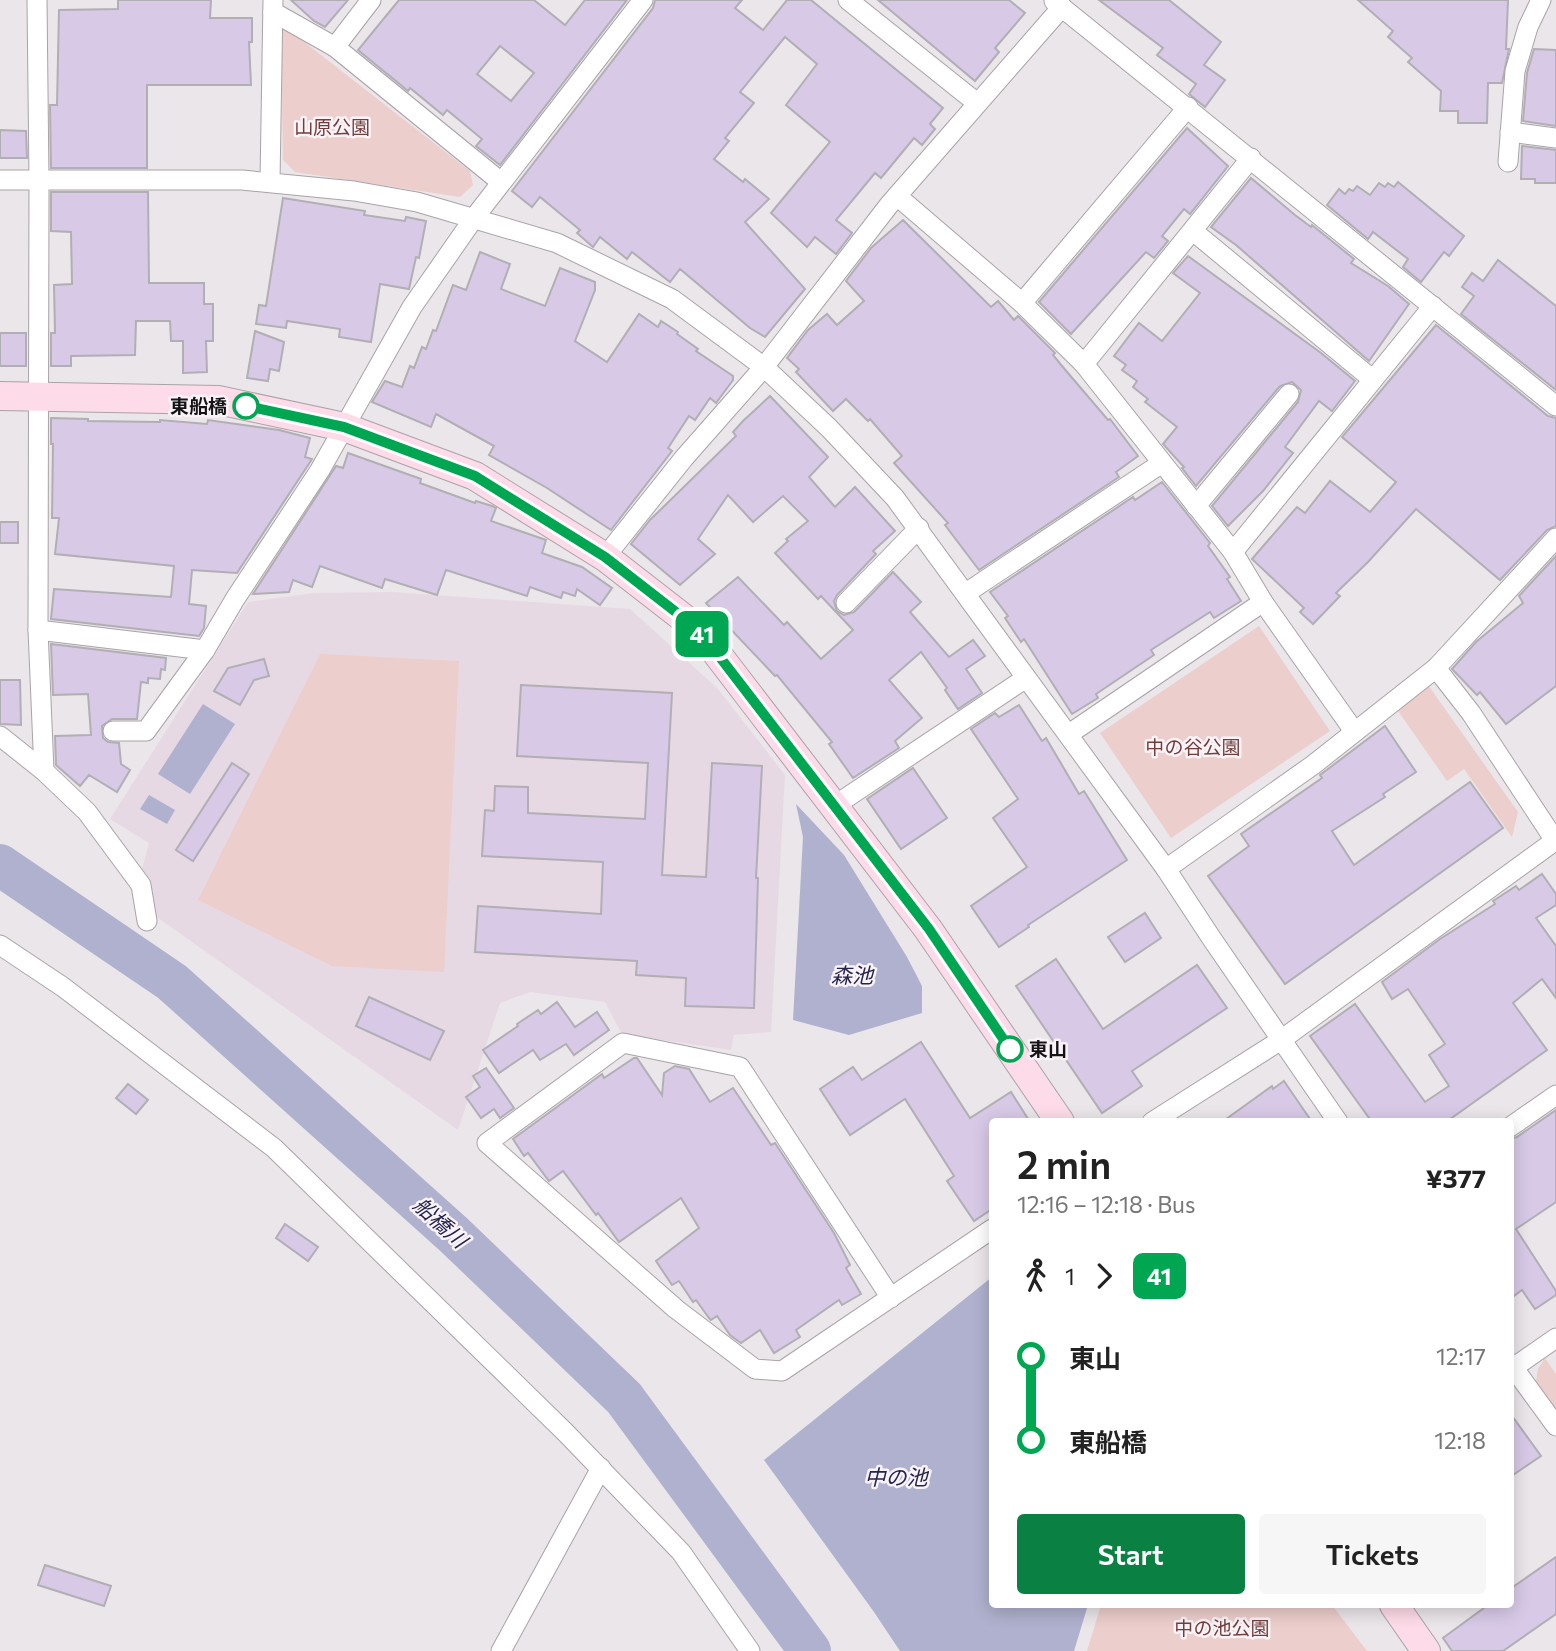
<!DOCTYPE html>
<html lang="en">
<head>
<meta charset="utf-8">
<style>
  body { margin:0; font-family:Commissioner,"Noto Sans JP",sans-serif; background:#f6f6f6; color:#222; height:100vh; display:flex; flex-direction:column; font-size:26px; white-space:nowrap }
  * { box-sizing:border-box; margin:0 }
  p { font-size:23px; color:#767676 }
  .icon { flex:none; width:38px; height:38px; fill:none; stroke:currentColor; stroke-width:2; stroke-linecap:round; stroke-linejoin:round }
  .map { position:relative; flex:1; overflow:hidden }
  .sheet { position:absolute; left:989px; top:1118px; width:525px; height:490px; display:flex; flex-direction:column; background:#fff; border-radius:7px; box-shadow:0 4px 18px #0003 }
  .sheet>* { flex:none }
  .badge { padding:0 14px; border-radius:10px; font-size:24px; line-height:46px }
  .map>.badge { position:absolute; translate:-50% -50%; box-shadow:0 0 0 4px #fff }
  .legs { display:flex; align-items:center; gap:10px; height:77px; padding:0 28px; font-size:23px }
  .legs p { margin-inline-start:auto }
  .head { display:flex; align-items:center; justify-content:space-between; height:119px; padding:0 28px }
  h1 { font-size:38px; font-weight:600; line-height:52px }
  .primary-button { display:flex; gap:14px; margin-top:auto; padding:14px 28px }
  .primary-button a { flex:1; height:80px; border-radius:7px; background:#0b8043; color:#fff; font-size:28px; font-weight:600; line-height:80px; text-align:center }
  .primary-button a+a { background:#f6f6f6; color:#222 }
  ul { padding:0 28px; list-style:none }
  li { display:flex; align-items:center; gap:24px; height:84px; font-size:26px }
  li i { display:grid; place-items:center; width:10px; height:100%; margin:0 9px; background:currentColor }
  li i::after { content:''; width:18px; height:18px; margin:-9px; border:5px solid; border-radius:50%; background:#fff }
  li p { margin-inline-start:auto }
  li:first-child i { background:linear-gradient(#0000 50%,currentColor 0) }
  li:last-child i { background:linear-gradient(currentColor 50%,#0000 0) }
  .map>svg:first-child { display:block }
  .built { fill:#e6d9e3 }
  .green { fill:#eccecc }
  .water { fill:#afb1ce }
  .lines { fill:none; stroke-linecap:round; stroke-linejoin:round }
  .river { stroke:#afb1ce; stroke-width:42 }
  .building { fill:#d8cae7; stroke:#b1aeb4; stroke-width:2; fill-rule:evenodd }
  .street-casing { stroke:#a9a3a8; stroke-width:21 }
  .secondary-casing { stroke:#a9a3a8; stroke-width:30 }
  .street { stroke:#fff; stroke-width:19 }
  .secondary { stroke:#fedbe8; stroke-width:28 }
  .line-1-casing { stroke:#fff; stroke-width:16 }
  .line-1 { stroke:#00a651; stroke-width:10 }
  .stop-1-dot { fill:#fff; stroke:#00a651; stroke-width:3.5 }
  .labels { text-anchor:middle; stroke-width:5; stroke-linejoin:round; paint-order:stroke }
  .park-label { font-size:19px; fill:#713e3c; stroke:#f9f3f7 }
  .stop-label { font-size:19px; font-weight:bold; fill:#151315; stroke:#f9f3f7; text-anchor:end }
  .water-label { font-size:21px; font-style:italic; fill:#25244c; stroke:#f9f3f7 }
</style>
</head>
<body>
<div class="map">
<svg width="1556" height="1651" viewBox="0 0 1556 1651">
  <rect width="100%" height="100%" fill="#ebe6ea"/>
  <polygon class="built" points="392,592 630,609 718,689 785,775 771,1032 734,1035 731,1050 622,1034 605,1002 530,992 500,1003 458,1130 154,915 151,881 142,869 149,843 110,819 248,602 314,593"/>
  <g class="green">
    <polygon points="285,27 470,171 473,185 460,197 295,172 283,160 281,36"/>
    <polygon points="1259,626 1330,731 1171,838 1100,733"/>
    <polygon points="320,654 459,661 444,972 332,966 198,900"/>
    <polygon points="1428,685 1518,812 1512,837 1464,769 1447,781 1396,708"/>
    <polygon points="1545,1358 1556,1374 1556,1418 1535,1388 1538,1369"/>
    <polygon points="1101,1605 1332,1605 1367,1651 1087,1651"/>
  </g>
  <g class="water">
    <polygon points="203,704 235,724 190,794 158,774"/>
    <polygon points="149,795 175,810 167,824 140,809"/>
    <polygon points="796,804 844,855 907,957 922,986 922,1013 849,1035 793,1020 803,837"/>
    <polygon points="992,1277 992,1605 1088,1605 1074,1651 900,1651 874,1612 764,1460"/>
  </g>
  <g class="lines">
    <polyline class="river" points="0,865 172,982 453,1234 624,1398 810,1651"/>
  </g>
  <g class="building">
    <polygon points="118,0 211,0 210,18 252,18 252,42 249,42 251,85 147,85 147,168 51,168 50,105 57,105 59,10 118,9"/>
    <polygon points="291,0 348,0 325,27 314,21"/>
    <path d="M399 0H534L565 25 585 0H627L500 165 476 146 482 139 447 110 443 115 410 88 408 91 358 50ZM500 46 534 73 511 101 477 74Z"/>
    <polygon points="655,0 742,0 735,8 763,30 787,0 811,0 943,108 930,124 935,129 922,145 914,138 881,178 875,173 836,220 852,233 836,254 815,237 807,247 771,213 830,142 786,105 817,64 785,37 740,92 754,103 725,138 729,141 714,159 743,182 745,179 769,199 745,222 805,289 765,337 750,328 680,269 670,282 632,252 627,259 600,237 593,247 577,233 580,230 540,197 532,207 512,191 653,8"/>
    <polygon points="878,0 1009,0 1025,13 995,48 999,52 975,81"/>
    <polygon points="1099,0 1169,0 1221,42 1204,65 1225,80 1205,107 1189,94 1196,84 1157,55 1163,48"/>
    <polygon points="1358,0 1508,0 1506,49 1509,49 1502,83 1488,83 1487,123 1458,123 1458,111 1440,111 1441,91 1408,62 1412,58 1388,37 1393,31"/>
    <polygon points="1534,49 1556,50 1556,126 1523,121 1527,73"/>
    <polygon points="1187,128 1228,166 1190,214 1184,209 1162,236 1168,241 1154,258 1146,252 1071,334 1039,302"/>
    <polygon points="0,130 26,131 27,158 0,158"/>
    <polygon points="1522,146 1556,150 1556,183 1535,183 1535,179 1521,179"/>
    <polygon points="1251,178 1295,215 1311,227 1312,225 1354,259 1351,263 1388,286 1409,304 1369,361 1236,245 1211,227"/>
    <polygon points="1398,182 1464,236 1449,256 1444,252 1421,282 1403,267 1408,259 1373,232 1368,239 1327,205 1339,189 1345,194 1349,189 1353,191 1357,186 1370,195 1379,183 1385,187 1388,183 1394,187"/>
    <polygon points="51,192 148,192 149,283 204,283 204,304 213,304 213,341 206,341 207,372 183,373 183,341 171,341 170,321 136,321 135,355 71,356 71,366 51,366 51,333 55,333 54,285 72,284 71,232 51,231"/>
    <polygon points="283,198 365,211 364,215 405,221 406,217 426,221 419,258 416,257 409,289 380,284 371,342 339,337 340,329 287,321 286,328 256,324 259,305 266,306"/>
    <polygon points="903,220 991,307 998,301 1014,320 1018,316 1055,353 1053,355 1062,366 1108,420 1110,419 1138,456 1116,472 1119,477 979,570 945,525 948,523 894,463 902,456 870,419 868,421 846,399 833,411 796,372 799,369 787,358 808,330 827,314 837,325 864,301 846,281 871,248"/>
    <polygon points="480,252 510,264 501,289 545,306 560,268 595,282 595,290 575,341 607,362 639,314 658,327 661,321 678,332 677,334 698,349 696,351 733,376 733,380 716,403 710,398 695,420 689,416 668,448 672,451 611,530 547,488 489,455 494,446 436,414 431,427 372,402 385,381 402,387 410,366 414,368 422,347 426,349 433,330 436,331 453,285 466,290"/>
    <polygon points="1188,256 1321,353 1355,381 1332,411 1319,401 1285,447 1293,453 1263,491 1228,526 1212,506 1298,402 1301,390 1292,382 1280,386 1196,486 1182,468 1184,467 1163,444 1177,427 1145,402 1148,399 1133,387 1137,381 1122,370 1126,365 1114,356 1139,323 1162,341 1200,293 1173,273"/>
    <polygon points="1498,260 1556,306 1556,390 1461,314 1474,296 1462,287 1472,273 1483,281"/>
    <polygon points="1436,325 1548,416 1556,418 1556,526 1547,530 1500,580 1416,509 1368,562 1336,593 1340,596 1313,624 1300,612 1304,608 1252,559 1297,507 1305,513 1330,481 1370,512 1396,482 1342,437"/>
    <polygon points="255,331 284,342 279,371 270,369 268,381 247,378"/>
    <rect x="0" y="333" width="26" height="33"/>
    <polygon points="770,396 828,457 809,477 835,507 855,487 895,531 873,551 876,554 837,595 834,601 837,611 844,615 854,612 893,572 921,602 910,612 949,657 973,640 985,656 966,669 982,693 958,709 945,690 947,688 921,652 889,680 922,718 895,741 899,748 853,778 829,744 832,742 777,675 775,676 706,603 738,577 784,625 787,622 821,659 853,630 821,596 818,599 775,553 788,541 786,539 808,521 783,496 753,522 728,495 698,539 715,554 680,585 631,544 650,520 736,436 733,432 743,421"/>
    <polygon points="51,418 88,419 88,421 160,422 160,420 207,424 208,420 279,430 310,438 305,457 312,459 237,573 192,570 189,604 206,606 204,628 199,636 51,619 54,589 171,597 174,566 55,554 59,518 52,518 53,444 51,444"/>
    <polygon points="348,453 421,479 420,483 475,503 476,501 492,506 496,508 491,521 546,540 542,553 582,567 612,588 600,605 577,589 575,596 563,592 561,598 530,587 527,596 446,570 437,595 385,579 382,588 320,566 312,587 293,580 289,592 253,594 336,466 343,468"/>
    <polygon points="1162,482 1210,543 1208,546 1230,577 1227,579 1241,601 1214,618 1210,612 1151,650 1154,655 1096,694 1098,698 1072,714 1024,639 1021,642 1005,618 1008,616 990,592 1133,497 1135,500"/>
    <rect x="0" y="522" width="18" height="21"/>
    <polygon points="1556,556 1556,686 1506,724 1480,692 1477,695 1452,669 1476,642 1523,603 1519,596"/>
    <polygon points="51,644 166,658 165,670 161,669 160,679 148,678 148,683 141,682 137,719 112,719 102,726 103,738 108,742 119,743 121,764 130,770 117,792 89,775 80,786 56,765 55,736 91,735 88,694 53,695"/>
    <polygon points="264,659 269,676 254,680 240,705 214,691 228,668"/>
    <polygon points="0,680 20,680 21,725 0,724"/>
    <polygon points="521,685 672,693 662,875 706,877 712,763 762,766 756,878 758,878 754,1008 685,1006 686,978 636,975 637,961 475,952 478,906 601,914 603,862 482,856 485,810 494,811 495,786 528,787 528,813 645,819 648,763 517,756"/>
    <polygon points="1019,705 1042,741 1046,738 1079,794 1084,791 1127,860 1028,925 1029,927 999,947 971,906 1027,867 993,818 1018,799 971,729 995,713 999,717"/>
    <polygon points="1385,726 1416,772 1383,794 1385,797 1332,831 1354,865 1470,782 1503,828 1285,984 1208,876 1249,846 1241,834 1322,778 1320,775"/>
    <polygon points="232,763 249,774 193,861 176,850"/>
    <polygon points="913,768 947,818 901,849 867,799"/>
    <polygon points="1542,874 1556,894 1556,905 1536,918 1556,946 1556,998 1542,979 1513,1003 1547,1050 1446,1122 1372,1122 1310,1036 1355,1004 1425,1102 1449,1086 1429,1055 1445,1044 1408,989 1392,999 1382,982 1440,939 1495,904 1493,901 1516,886 1519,890"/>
    <polygon points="1145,913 1161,938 1125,962 1108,937"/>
    <polygon points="1056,959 1103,1029 1197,965 1227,1008 1132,1071 1142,1086 1102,1113 1016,986"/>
    <polygon points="369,997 444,1031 430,1060 356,1026"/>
    <polygon points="557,1002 575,1027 597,1012 609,1030 574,1055 566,1044 540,1060 533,1050 499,1073 483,1050 518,1026 517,1024 538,1010 541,1014"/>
    <polygon points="921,1042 970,1118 1011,1092 1030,1122 992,1122 992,1209 974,1221 947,1181 954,1176 905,1099 850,1135 820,1089 853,1067 862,1080"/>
    <polygon points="634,1058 637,1058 662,1095 664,1073 675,1066 689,1069 710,1102 733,1088 771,1145 775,1143 834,1233 850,1265 846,1268 861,1294 842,1305 839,1300 796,1330 800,1337 774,1353 760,1330 741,1343 730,1335 717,1316 711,1320 709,1318 696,1300 693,1302 679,1281 672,1285 656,1261 699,1228 681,1198 619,1242 598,1213 596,1215 563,1171 549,1181 528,1153 524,1156 513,1139 602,1074 604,1078"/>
    <polygon points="486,1068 514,1108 500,1118 494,1109 481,1118 466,1097 480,1087 473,1076"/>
    <polygon points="1284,1081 1312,1122 1222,1122 1272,1086 1273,1089"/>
    <polygon points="128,1084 148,1100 136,1114 116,1098"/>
    <polygon points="1556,1110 1556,1202 1516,1229 1556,1291 1556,1295 1535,1309 1522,1290 1510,1299 1510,1139 1517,1137"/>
    <polygon points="285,1224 318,1247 308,1261 276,1238"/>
    <polygon points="1510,1413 1541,1456 1510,1477"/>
    <polygon points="1556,1557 1556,1614 1503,1651 1452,1651 1443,1638 1488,1605 1510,1605 1510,1589"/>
    <polygon points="45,1565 111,1586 104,1606 38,1585"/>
  </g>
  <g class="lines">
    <defs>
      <g id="street">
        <polyline points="37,0 39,180 38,630 44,771"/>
        <polyline points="848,0 977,103"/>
        <polyline points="1054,1 1556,406"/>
        <polyline points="273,12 335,47 371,0"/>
        <polyline points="335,47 501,182"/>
        <polyline points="1510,132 1556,138"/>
        <polyline points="1508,162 1515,71 1528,27 1541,0"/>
        <polyline points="0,180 242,180 354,191 417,202 557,243 672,299 764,367 829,428 895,498 1166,869 1212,939 1338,1122"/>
        <polyline points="270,181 273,0"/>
        <polyline points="897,196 1022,303 1084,364 1233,552 1263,602 1354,731"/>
        <polyline points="1193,231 1372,379"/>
        <polyline points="1022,303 1188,107"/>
        <polyline points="1084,364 1251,158"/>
        <polyline points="1196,506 1289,394"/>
        <polyline points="1233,552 1433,306"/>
        <polyline points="605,557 684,458 764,367 889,205 1062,7"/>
        <polyline points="966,593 1162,463"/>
        <polyline points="846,603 919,528"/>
        <polyline points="38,630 205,650"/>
        <polyline points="1436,668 1556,538"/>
        <polyline points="113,731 146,731 205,650 235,599 320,470 412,307 474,218 643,0"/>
        <polyline points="1069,734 1263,602"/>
        <polyline points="0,736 44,771 87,812 141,885 147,921"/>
        <polyline points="834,806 1026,678"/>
        <polyline points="1166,869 1313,765 1436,668 1471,713 1556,842"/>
        <polyline points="0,945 63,987 274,1148 565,1432 681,1552 750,1651"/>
        <polyline points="1152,1122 1281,1040 1556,840"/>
        <polyline points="1510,1127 1556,1095"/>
        <polyline points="891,1298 740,1067 623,1043 487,1143 676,1309 755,1369 782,1371 992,1229"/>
        <polyline points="1510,1363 1556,1426"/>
        <polyline points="1510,1370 1556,1338"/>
        <polyline points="501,1651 601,1468"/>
      </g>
      <g id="secondary">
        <polyline points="0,396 218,400 344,427 475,476 605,557 699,630 928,929 1060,1122"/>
        <polyline points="1394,1605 1426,1651"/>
      </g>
    </defs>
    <use href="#street" class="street-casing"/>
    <use href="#secondary" class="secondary-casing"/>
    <use href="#street" class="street"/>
    <use href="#secondary" class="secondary"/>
  </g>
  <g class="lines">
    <defs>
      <polyline id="line-1" points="246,406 344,427 475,476 605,557 699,630 929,929 1010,1049"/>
    </defs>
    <use href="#line-1" class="line-1-casing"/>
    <use href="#line-1" class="line-1"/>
  </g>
  <g class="stop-1-dot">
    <circle cx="246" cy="406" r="12"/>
    <circle cx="1010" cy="1049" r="12"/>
  </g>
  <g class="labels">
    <g class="park-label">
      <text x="332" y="134">山原公園</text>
      <text x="1193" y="754">中の谷公園</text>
      <text x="1222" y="1635">中の池公園</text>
    </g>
    <g class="stop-label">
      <text x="227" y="413">東船橋</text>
      <text x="1029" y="1056" text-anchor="start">東山</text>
    </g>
    <g class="water-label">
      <text x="852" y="983">森池</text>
      <text transform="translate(440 1223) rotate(42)" y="7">船橋川</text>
      <text x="896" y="1485">中の池</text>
    </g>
  </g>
</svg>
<b class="badge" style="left:702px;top:634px;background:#00a651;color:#fff">41</b>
<section class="sheet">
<div class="head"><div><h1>2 min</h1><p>12:16 – 12:18 · Bus</p></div><b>¥377</b></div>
<div class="legs"><svg class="icon" aria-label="walk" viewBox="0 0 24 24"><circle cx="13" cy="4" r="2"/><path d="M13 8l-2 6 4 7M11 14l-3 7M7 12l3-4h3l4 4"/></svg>1<svg class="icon" aria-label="forward" viewBox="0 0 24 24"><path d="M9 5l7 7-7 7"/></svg><b class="badge" style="background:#00a651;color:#fff">41</b></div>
<ul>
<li><i style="color:#00a651"></i><b>東山</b><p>12:17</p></li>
<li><i style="color:#00a651"></i><b>東船橋</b><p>12:18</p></li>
</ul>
<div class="primary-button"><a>Start</a><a>Tickets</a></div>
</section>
</div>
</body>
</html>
